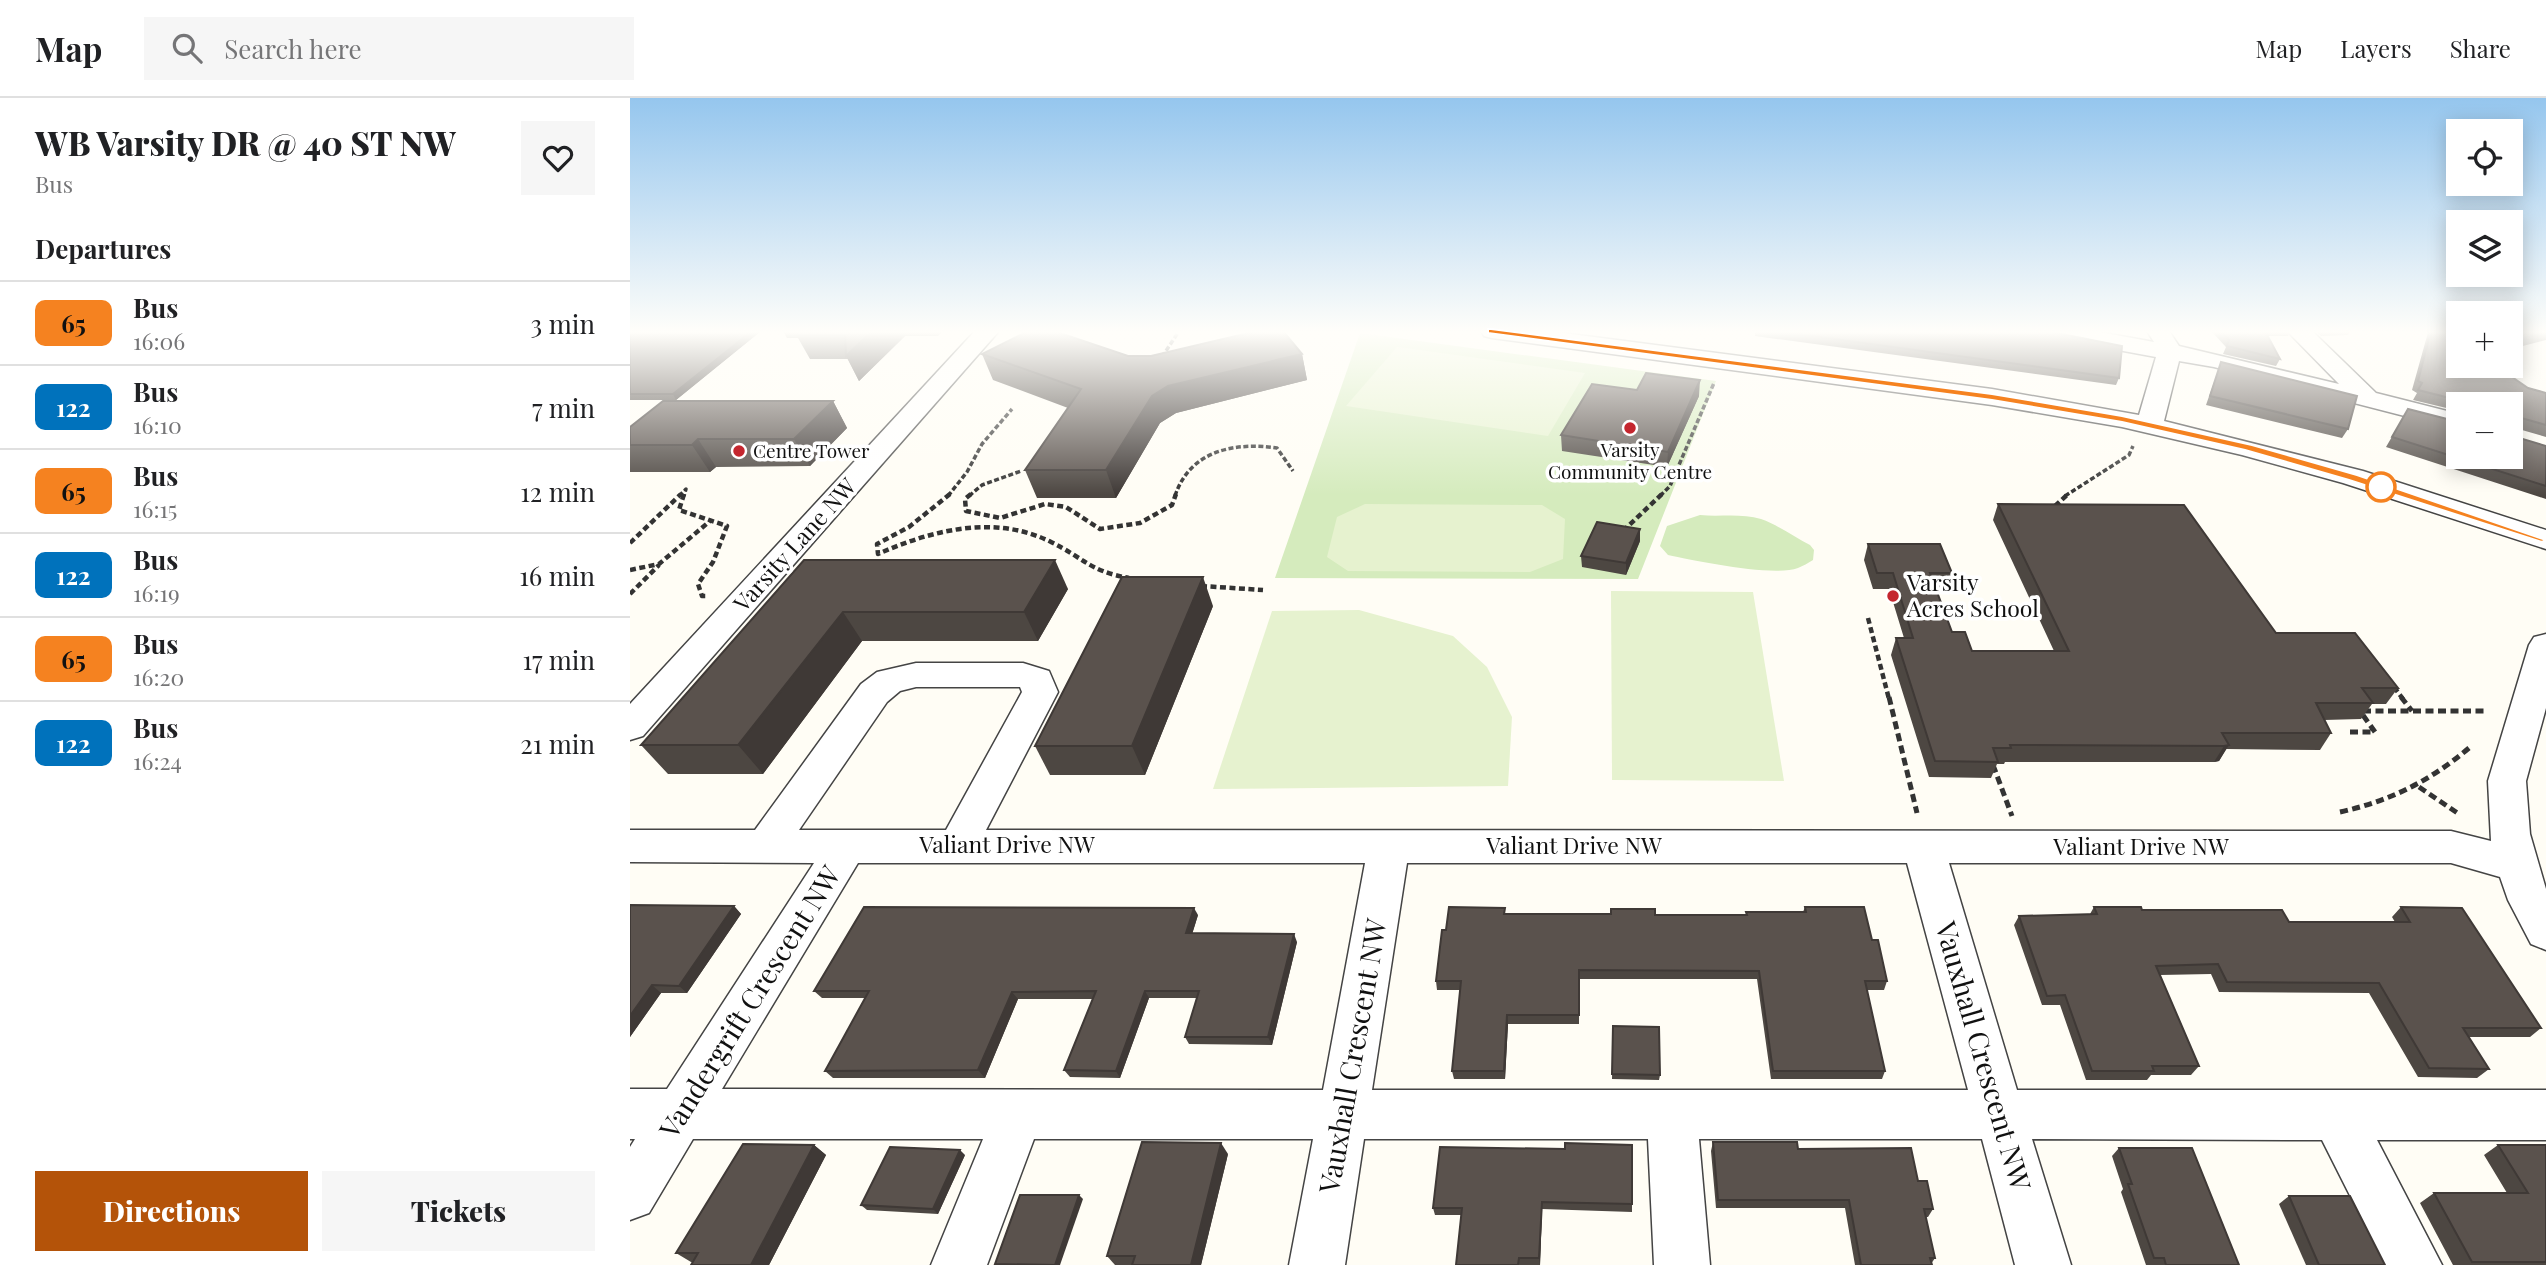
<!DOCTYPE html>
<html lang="en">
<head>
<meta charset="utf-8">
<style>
  body { margin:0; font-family:"Playfair Display",serif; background:#f6f6f6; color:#202124; height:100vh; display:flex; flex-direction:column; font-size:26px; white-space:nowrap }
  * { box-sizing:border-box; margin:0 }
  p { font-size:23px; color:#757577 }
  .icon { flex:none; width:38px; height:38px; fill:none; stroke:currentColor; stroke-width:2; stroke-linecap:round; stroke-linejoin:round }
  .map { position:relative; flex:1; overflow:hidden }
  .panel { display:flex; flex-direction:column; background:#fff; width:630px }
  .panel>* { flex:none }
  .badge { padding:0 14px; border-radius:10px; font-size:24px; line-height:46px }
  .buttons { position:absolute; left:1816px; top:21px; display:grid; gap:14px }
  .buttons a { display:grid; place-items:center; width:77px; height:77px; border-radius:0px; background:#fff; box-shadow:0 4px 18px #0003; font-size:35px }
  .map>.badge { position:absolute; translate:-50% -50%; box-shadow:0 0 0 4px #fff }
  h2 { padding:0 35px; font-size:26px; line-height:63px }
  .round { display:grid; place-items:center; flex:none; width:74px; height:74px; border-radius:0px; background:#f6f6f6 }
  .headline { display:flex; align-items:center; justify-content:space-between; height:119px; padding:0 35px }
  h1 { font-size:33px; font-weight:800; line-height:52px }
  .cta { display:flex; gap:14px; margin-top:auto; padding:14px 35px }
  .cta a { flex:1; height:80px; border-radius:0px; background:#b45309; color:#fff; font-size:28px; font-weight:800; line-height:80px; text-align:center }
  .cta a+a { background:#f6f6f6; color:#202124 }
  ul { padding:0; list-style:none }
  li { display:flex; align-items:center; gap:21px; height:84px; padding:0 35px; border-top:2px solid #e0e0e0 }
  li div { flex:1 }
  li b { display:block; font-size:26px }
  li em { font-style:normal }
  li .badge { min-width:77px; font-weight:700; text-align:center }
  header { display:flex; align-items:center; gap:42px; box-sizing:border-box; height:98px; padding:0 35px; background:#fff; border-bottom:2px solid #e0e0e0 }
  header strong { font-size:33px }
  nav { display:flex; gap:38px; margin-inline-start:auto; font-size:24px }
  .search { width:490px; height:63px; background:#f6f6f6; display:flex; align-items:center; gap:18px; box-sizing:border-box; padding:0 24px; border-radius:0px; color:#757577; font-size:26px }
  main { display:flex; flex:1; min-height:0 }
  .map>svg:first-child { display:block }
  .green { fill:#d5ebbd }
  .pitch { fill:#e6f2cf }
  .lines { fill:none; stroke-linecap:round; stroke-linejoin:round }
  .minor-casing { stroke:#444; stroke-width:3 }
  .path-far2 { stroke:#333; stroke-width:3.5; stroke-dasharray:5 2.5; stroke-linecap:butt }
  .path-far1 { stroke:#333; stroke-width:4.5; stroke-dasharray:6 3.5; stroke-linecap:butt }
  .path { stroke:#333; stroke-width:5; stroke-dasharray:8 4.5; stroke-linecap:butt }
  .minor { fill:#fff; fill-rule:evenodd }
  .wall { fill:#4d4742 }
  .shaded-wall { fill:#3f3936 }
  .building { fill:#5a524d; stroke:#3f3936; stroke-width:2 }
  .line { fill:#f58220; stroke:#fff; stroke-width:2 }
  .poi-dot { fill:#c4262e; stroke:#fff; stroke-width:2.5 }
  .stop-dot { fill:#fff; stroke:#f58220; stroke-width:3.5 }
  .labels { text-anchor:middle; stroke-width:7; stroke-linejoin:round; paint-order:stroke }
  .far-poi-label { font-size:19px; fill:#111; stroke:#fff }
  .street-label { font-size:23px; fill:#111; stroke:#fff }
  .poi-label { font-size:23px; fill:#111; stroke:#fff; text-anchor:start }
  .near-street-label { font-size:28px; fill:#111; stroke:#fff }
</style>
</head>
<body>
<header>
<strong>Map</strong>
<div class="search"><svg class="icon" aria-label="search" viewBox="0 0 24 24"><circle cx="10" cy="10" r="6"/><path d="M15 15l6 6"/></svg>Search here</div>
<nav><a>Map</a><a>Layers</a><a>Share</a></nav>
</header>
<main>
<section class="panel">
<div class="headline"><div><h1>WB Varsity DR @ 40 ST NW</h1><p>Bus</p></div><a class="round"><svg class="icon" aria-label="heart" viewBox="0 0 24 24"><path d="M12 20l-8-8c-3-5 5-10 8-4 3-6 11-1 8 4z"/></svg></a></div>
<h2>Departures</h2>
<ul>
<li><span class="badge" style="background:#f58220;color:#111">65</span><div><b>Bus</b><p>16:06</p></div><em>3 min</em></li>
<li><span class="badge" style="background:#0072bc;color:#fff">122</span><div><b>Bus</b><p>16:10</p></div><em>7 min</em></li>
<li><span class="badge" style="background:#f58220;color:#111">65</span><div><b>Bus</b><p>16:15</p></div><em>12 min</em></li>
<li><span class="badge" style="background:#0072bc;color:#fff">122</span><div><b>Bus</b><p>16:19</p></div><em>16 min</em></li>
<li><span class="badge" style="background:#f58220;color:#111">65</span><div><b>Bus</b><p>16:20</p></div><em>17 min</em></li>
<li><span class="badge" style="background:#0072bc;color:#fff">122</span><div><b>Bus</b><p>16:24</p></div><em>21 min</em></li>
</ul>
<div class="cta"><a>Directions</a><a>Tickets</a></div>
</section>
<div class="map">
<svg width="1916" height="1167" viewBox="0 0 1916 1167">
  <rect width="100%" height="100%" fill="#fffdf5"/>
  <g class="green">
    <polygon points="730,235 1086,283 1008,481 645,480"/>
    <path d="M1070 417C1090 419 1112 415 1131 421 1148 427 1164 439 1180 447L1184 452 1183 462C1178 465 1173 468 1168 470 1143 479 1066 463 1038 457L1030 448 1037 428Z"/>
  </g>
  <g class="pitch">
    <polygon points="767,249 768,249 955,275 918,338 716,308"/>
    <polygon points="735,406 912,407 935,421 933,461 900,474 718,473 697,459 707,419"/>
    <polygon points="981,493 1123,494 1154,683 982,682"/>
    <polygon points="729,512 823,538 857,569 882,619 878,688 583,691 642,513"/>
  </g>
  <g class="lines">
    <defs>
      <g id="minor">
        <polygon points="345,233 369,233 13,638 0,642 0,606"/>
        <polygon points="851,233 918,233 1362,291 1509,317 1526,259 1423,240 1415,238 1412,233 1464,233 1524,244 1517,233 1539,233 1549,248 1709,286 1657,233 1682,233 1746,295 1829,316 1829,332 1584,269 1549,263 1534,323 1733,373 1916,432 1916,451 1713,385 1612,357 1492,329 1362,307 862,240 854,238"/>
        <path d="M1916 536V610L1896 683 1900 736 1916 791V852L1901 846 1878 802 1870 779 1821 765H1319L1387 992H1916V1042H1747L1812 1167H1755L1692 1042 1402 1041 1441 1167H1385L1352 1041H1069L1080 1167H1024L1018 1041H734L715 1167H659L683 1041H404L357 1167H301L353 1041H63L19 1115 0 1122V1049L5 1041H0V991H37L184 765 0 764V732H125L231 586 247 574 286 565H393L419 573 428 594 356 732 1821 733 1861 743 1858 683 1899 547 1904 539ZM286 589H390L392 594 316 732H169L257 604 270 593ZM228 765H735L693 992 92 991ZM777 765H1277L1338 992H742Z"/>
      </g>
    </defs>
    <use href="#minor" class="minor-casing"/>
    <g class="path-far2">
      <polyline points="532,259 549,233"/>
      <polyline points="49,398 56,391 54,398"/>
      <polyline points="318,398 337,374 352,346 382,311"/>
      <polyline points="339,398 352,387 391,373"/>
      <path d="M545 398C560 352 605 344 647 350L663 373"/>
      <polyline points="1030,398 1040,388 1084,285"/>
      <polyline points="1435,398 1499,357 1503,348"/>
    </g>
    <g class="path-far1">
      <polyline points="54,396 49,412 97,428 83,464 68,486 72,498 78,498"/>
      <path d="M320 396 279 429 247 446 248 456C302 432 365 416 421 444 454 460 459 473 499 480"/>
      <polyline points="341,396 335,401 336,413 370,420 415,406 436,409 470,431 510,425 542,407 546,396"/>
      <polyline points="1425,408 1438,396"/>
      <polyline points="993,433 1032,396"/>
      <polyline points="0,445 51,396"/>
      <polyline points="0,472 29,466 80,423"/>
      <polyline points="571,488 633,492"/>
      <polyline points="0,496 29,467"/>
      <polyline points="1238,520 1259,601"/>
      <polyline points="1764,589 1773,601"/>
    </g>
    <g class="path">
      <polyline points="1259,599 1287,715"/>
      <polyline points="1771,599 1782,613"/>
      <polyline points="1733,613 1854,613"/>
      <polyline points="1720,634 1745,634 1730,613"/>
      <polyline points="1363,667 1382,718"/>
      <polyline points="1789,689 1829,716"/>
      <path d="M1710 714C1760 703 1800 683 1839 650"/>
    </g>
    <use href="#minor" class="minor"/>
  </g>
  <g class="wall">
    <polygon points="0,233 131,233 46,302 0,302"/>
    <polygon points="153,233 313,233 308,238 275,238 229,283 218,261 180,261 168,240 157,240"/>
    <polygon points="1125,233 1417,233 1489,280 1486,287 1125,238"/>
    <polygon points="1581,233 1660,233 1658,238 1638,238 1650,261 1646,268 1593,256 1596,249"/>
    <polygon points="1686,233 1720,233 1718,237 1691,238"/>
    <polygon points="1799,233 1829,233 1829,268 1916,295 1916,339 1885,330 1886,339 1916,348 1916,401 1756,349 1778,311 1829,359 1881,306 1829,306 1829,313 1783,302 1787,295 1782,292 1797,238"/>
    <polygon points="352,256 498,258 672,256 677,282 546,315 530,325 486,400 407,400 395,372 438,310 363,282"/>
    <polygon points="1591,264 1718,331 1712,340 1576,307"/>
    <polygon points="1007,292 1069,298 1037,369 932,353 931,337"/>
    <polygon points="203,303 217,330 180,368 86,369 80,374 0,374 0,329"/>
    <polygon points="1368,406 1646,535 1768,590 1756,606 1742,606 1731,621 1694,622 1701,635 1690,652 1596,651 1589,663 1584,664 1375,664 1374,666 1367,666 1361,680 1299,679 1261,557 1266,540 1274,540 1259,491 1243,491 1234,462 1238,446 1322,475 1317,491 1306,491 1322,534 1342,553 1424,553 1363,422"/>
    <polygon points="1010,443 996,477 952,469 951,458"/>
    <polygon points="174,462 438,491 408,543 232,543 133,676 38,676 11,647"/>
    <polygon points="583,508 515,677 420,677 405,648"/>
    <polygon points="0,807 104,808 111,816 57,895 31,895 0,939"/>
    <polygon points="1175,809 1242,842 1257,883 1254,892 1237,892 1255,973 1252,981 1141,981 1127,881 949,881 949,926 878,926 875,981 824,981 822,973 830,892 807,892 806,883 816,832 875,816 1116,817 1116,814 1173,814"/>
    <polygon points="1464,809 1512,812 1659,824 1765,824 1762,819 1771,809 1911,930 1900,939 1839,939 1859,971 1847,980 1788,979 1739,895 1589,894 1581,876 1530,877 1569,968 1561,977 1521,977 1517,982 1456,982 1430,907 1412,907 1384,827 1389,818 1460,816"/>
    <polygon points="568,817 562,836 667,844 642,947 559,946 555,939 567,900 519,900 490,980 440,979 434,972 463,901 388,901 355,980 203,980 195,973 235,900 192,900 184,893"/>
    <polygon points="983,928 1030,977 1029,982 982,981"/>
    <polygon points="1083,1044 1168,1051 1288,1083 1303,1111 1298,1119 1296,1119 1305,1160 1301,1166 1302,1167 1225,1167 1215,1110 1086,1110 1081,1053"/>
    <polygon points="184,1047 196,1057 139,1167 61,1167 63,1164 61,1164 46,1155"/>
    <polygon points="1868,1047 1916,1047 1916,1167 1823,1167 1790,1105 1804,1095 1877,1095 1854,1057"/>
    <polygon points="810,1049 1002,1106 1002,1114 912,1111 910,1167 826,1167 831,1117 805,1117 803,1110"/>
    <polygon points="1489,1050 1609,1167 1516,1167 1491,1094 1493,1091 1482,1058"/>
    <polygon points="598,1056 571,1167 485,1167 477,1158"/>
    <polygon points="335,1057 308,1116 237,1112 231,1107"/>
    <polygon points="1659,1098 1755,1167 1676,1167 1649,1106"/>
  </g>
  <g class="shaded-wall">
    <polygon points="122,233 131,233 46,302 43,296"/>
    <polygon points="242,233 273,233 275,238 229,283 216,258"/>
    <polygon points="1916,235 1916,242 1881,251 1881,243"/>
    <polygon points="672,256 677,282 546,315 530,325 486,400 476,372 522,298 538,288"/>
    <polygon points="1070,282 1069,298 1037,369 1038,354"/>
    <polygon points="203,303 217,330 180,368 164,341"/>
    <polygon points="68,341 86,369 80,374 62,347"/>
    <polygon points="1010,431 1010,443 996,477 996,465"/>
    <polygon points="425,462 438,491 408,543 394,514"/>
    <polygon points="573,479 583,508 515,677 502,648"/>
    <polygon points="213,514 232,543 133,676 108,647"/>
    <polygon points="1599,647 1589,663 1584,664 1594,648"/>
    <polygon points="104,808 111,816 57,895 49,888"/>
    <polygon points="564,810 568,817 560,843 556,835"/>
    <polygon points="664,836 667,844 642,947 638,939"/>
    <polygon points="22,887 31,895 0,939 0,918"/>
    <polygon points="515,893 519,900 490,980 486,973"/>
    <polygon points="382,894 388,901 355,980 348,972"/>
    <polygon points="877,917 878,926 875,981 874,973"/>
    <polygon points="591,1045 598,1056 571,1167 561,1167"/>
    <polygon points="184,1047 196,1057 139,1167 121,1167"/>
    <polygon points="330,1052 335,1057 308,1116 303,1111"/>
    <polygon points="449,1097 453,1101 430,1167 425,1167"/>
    <polygon points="912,1104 912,1111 910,1167 909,1160"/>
  </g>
  <g class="building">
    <polygon points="0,233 122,233 43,296 0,296"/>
    <polygon points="170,233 242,233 216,258 215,237 166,237"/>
    <polygon points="398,233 424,233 498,258 521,258 627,233 653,233 672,256 538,288 522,298 476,372 395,372 451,291 352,256"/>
    <polygon points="1146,233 1417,233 1492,248 1489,280"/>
    <polygon points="1591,233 1635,233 1650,261 1597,248 1599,242"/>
    <polygon points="1801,233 1829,233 1829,268 1866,268 1898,290 1916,295 1916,327 1888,319 1885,321 1886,339 1916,348 1916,388 1762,339 1778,311 1829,324 1829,359 1881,359 1881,306 1836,306 1836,304 1788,292 1792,285 1788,283"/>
    <polygon points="1881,233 1916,233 1916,235 1881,243"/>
    <polygon points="1591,264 1727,298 1718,331 1580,298"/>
    <polygon points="1016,275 1070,282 1038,354 931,337 962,286 1007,292"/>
    <polygon points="33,303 203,303 164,341 68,341 62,347 0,347 0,329"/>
    <polygon points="1368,406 1554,407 1646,535 1725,535 1768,590 1732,590 1743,605 1686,605 1701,635 1592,635 1599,647 1594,648 1380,647 1381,650 1363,650 1368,664 1305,663 1266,540 1283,540 1263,475 1247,475 1238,446 1310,446 1322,475 1300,475 1322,534 1335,534 1342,553 1439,553"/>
    <polygon points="967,424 1010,431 996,465 951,458"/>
    <polygon points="174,462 425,462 394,514 213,514 108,647 11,647"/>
    <polygon points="492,479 573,479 502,648 405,648"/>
    <polygon points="0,807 104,808 49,888 22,887 0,918"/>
    <polygon points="234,809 564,810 556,835 664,836 638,939 555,939 569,893 515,893 486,973 434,972 466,893 382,894 348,972 195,973 239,893 184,893"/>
    <polygon points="819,809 875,810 874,816 981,816 981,811 1025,811 1025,817 1117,817 1116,814 1176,814 1175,809 1234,809 1242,842 1248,842 1257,883 1235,883 1255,973 1143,973 1129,873 949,872 949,917 877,917 874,973 822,973 831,883 806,883 812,832 816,832"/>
    <polygon points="1464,809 1511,809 1512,812 1652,812 1659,824 1780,824 1771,809 1832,810 1911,930 1833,930 1859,971 1799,970 1749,885 1597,884 1588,866 1526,868 1569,968 1522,968 1524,973 1462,973 1435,897 1417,898 1389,818 1467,816"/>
    <polygon points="983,928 1029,929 1030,977 982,976"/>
    <polygon points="512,1044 591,1045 561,1167 502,1167 505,1158 477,1158"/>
    <polygon points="1083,1044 1167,1044 1168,1051 1281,1050 1288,1083 1297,1083 1303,1111 1294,1111 1305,1160 1300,1160 1302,1167 1231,1167 1219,1102 1088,1102"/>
    <polygon points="935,1045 1002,1047 1002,1106 912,1104 909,1160 889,1160 888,1167 826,1167 832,1110 803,1110 810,1049 935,1051"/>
    <polygon points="113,1046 184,1047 121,1167 61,1167 68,1155 46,1155"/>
    <polygon points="1868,1047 1916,1047 1916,1164 1842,1164 1804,1095 1898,1095"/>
    <polygon points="260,1049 330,1052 303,1111 231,1107"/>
    <polygon points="1489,1050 1562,1050 1609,1167 1536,1167 1534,1160 1524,1160 1498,1086 1502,1086"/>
    <polygon points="390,1097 449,1097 425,1167 365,1166"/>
    <polygon points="1659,1098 1720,1098 1755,1167 1689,1167"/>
  </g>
  <linearGradient id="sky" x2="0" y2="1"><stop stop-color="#95c6ee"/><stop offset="0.59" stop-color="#fffefa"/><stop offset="1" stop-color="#fffefa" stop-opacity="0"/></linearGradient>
  <rect width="1916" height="397" fill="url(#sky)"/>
  <polygon class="line" points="861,231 1362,296 1492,318 1622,347 1727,377 1916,442 1912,444 1719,382 1615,352 1492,324 1362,302 858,235 858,231"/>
  <g class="poi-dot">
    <circle cx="1000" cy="330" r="7"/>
    <circle cx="109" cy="353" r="7"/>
    <circle cx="1263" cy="498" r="7"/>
  </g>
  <circle class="stop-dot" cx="1751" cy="389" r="14"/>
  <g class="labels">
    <g class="far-poi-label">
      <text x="1000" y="359">Varsity<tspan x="1000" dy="22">Community Centre</tspan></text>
      <text x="123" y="360" text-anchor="start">Centre Tower</text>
    </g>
    <g class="street-label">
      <text transform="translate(165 447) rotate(-48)" y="8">Varsity Lane NW</text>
      <text x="377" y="755">Valiant Drive NW</text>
      <text x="944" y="756">Valiant Drive NW</text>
      <text x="1511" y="757">Valiant Drive NW</text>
    </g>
    <g class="poi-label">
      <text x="1277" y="493">Varsity<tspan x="1277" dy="26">Acres School</tspan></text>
    </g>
    <g class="near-street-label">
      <text transform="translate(120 904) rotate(-58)" y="10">Vandergrift Crescent NW</text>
      <text transform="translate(723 958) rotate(-80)" y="10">Vauxhall Crescent NW</text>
      <text transform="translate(1353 958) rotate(74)" y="10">Vauxhall Crescent NW</text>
    </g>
  </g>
</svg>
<div class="buttons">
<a><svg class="icon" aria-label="locate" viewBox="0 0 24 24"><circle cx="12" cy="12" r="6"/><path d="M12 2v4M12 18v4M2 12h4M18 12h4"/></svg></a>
<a><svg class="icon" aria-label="layers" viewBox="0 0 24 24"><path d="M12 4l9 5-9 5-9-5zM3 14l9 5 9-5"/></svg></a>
<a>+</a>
<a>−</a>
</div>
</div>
</main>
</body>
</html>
